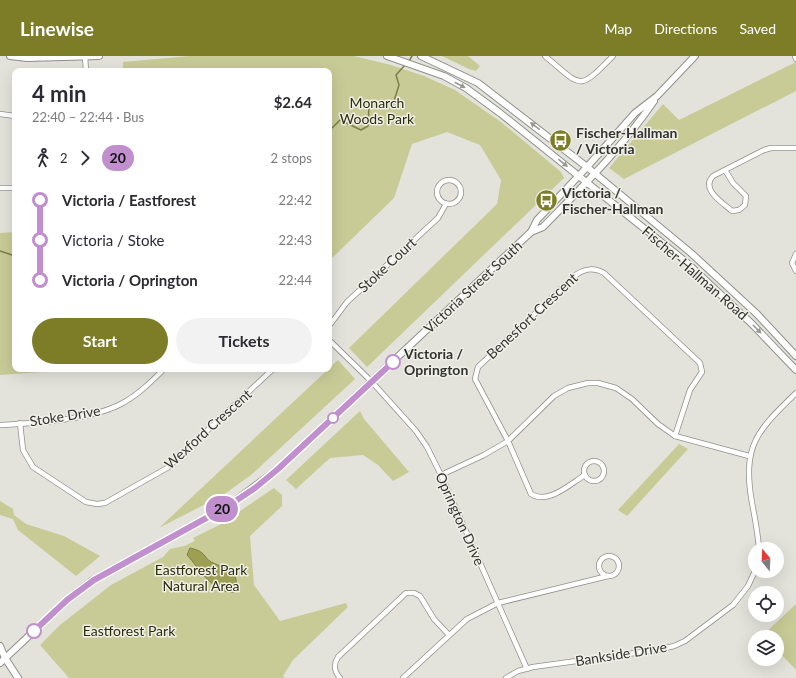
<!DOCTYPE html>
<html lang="en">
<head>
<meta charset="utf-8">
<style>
  body { margin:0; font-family:Lato,sans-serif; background:#f2f2f3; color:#2b2b33; height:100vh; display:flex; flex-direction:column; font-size:15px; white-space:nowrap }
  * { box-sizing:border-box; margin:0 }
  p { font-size:13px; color:#7c7c81 }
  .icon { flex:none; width:22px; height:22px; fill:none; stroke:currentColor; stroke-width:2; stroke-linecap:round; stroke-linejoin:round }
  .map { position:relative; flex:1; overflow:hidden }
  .sheet { position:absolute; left:12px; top:12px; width:320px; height:304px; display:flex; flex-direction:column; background:#fff; border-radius:8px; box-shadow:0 4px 16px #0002 }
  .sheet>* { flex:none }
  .badge { padding:0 8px; border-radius:13px; font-size:14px; line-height:26px }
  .needle { width:26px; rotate:342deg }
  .fabs { position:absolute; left:748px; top:486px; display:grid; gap:8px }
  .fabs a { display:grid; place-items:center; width:36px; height:36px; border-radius:50%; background:#fff; box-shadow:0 4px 16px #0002; font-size:20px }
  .map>.badge { position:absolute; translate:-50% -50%; box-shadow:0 0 0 2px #fff }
  .legs { display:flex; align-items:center; gap:6px; height:44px; padding:0 20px; font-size:13px }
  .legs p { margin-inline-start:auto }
  .summary { display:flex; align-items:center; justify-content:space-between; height:68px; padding:0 20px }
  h1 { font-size:22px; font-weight:700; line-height:30px }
  .cta { display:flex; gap:8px; margin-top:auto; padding:8px 20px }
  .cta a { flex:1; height:46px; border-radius:24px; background:#7c7d26; color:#fff; font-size:16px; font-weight:700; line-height:46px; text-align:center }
  .cta a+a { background:#f2f2f3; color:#2b2b33 }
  ul { padding:0 20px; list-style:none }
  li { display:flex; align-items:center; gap:14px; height:40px; font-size:15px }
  li i { display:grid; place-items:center; width:6px; height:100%; margin:0 5px; background:currentColor }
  li i::after { content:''; width:10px; height:10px; margin:-5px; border:3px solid; border-radius:50%; background:#fff }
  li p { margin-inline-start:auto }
  li:first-child i { background:linear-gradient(#0000 50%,currentColor 0) }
  li:last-child i { background:linear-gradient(currentColor 50%,#0000 0) }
  header { display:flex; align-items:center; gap:24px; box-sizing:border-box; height:56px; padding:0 20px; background:#7c7d26; color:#fff }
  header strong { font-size:19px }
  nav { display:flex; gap:22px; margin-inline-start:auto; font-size:14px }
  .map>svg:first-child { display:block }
  .green { fill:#c8cb96 }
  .water { fill:#9d9f52; stroke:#7d7f48 }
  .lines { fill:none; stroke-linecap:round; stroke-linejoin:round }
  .stream { stroke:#7d7f48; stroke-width:1.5 }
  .street-casing { stroke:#91918b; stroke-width:6 }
  .secondary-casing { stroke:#91918b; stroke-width:8 }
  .street { stroke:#fff; stroke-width:4.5 }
  .secondary { stroke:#fff; stroke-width:6 }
  .oneway { fill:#999998 }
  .line-1-casing { stroke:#fff; stroke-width:9 }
  .line-1 { stroke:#c18fce; stroke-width:6 }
  .stop-1-dot { fill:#fff; stroke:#c18fce; stroke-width:2 }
  .labels { text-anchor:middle; stroke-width:3; stroke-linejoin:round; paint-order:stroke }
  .park-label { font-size:14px; fill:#2c2d0a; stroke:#f0f0e9 }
  .poi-label { font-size:14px; font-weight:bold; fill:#333331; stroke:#f0f0e9; text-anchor:start }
  .street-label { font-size:14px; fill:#333331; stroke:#f0f0e9 }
  .stop-label { font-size:14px; font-weight:bold; fill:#333331; stroke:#f0f0e9; text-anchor:start }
</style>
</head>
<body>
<header>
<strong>Linewise</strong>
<nav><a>Map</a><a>Directions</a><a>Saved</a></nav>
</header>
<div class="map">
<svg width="796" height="622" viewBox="0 0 796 622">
  <rect width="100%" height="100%" fill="#e3e3dc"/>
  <g class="green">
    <polygon points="190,0 354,0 391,9 424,20 455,34 501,66 561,116 564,122 367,311 349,292 497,148 501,124 480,89 447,76 412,88 394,142 329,205 329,15 123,15 123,6"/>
    <polygon points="442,0 468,0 480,10 476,15 469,13"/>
    <polygon points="796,6 796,35 624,123 609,112 663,48 679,64"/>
    <polygon points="15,176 15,313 86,313 0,319 0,177"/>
    <polygon points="338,304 355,323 251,419 223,439 159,472"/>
    <polygon points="360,355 364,363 409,416 393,425 378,409 363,399 330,402 296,433 286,424"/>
    <polygon points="679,388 688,393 627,460 618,454"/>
    <polygon points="274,432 282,439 282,450 250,480 254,529 280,565 346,547 348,551 293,604 283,620 285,622 69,622 40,589 60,569 111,529 163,501 170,493 184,490 195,485 193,482 221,468"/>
    <polygon points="0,445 13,453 14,459 26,468 64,480 100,500 76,520 18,474 13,463 0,459"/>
    <polygon points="796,548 796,614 777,594 777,581 765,581 763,579"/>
  </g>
  <path class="water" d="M190 492C194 493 199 494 202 497 205 499 207 504 211 506 226 513 241 514 235 536 213 538 200 513 187 499Z"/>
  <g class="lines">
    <g class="stream">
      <polyline points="409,5 412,0"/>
      <polyline points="329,75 340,64 361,74 368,70 369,50 377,46 393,48 399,29 396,19 405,9"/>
      <polyline points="0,195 15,200"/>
    </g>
    <defs>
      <g id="street">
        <polyline points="85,0 86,15"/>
        <path d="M545 0C582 31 578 36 613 0"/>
        <polyline points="795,0 796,3"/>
        <polyline points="0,58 15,60"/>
        <path d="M725 114 733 127 746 140 745 149 739 154 732 155C723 147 700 133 713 120L764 94 771 92H796"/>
        <circle cx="449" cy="136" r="12"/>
        <polyline points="0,132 15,132"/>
        <polyline points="796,198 792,207 796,215"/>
        <polyline points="329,270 347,246 438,162 446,148"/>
        <polyline points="329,284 372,326 416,375 427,391 441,419 527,613"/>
        <polyline points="20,367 23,394 33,411 86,446 97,448 105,447 167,412 273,313"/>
        <path d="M0 369C35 367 90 364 121 348 138 339 151 326 164 313"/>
        <circle cx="594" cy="415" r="10"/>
        <polyline points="441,419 484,399 508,385 554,340 568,332 588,327 598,327 616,332 632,343 658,368 675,380 749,400"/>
        <path d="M585 419C570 428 548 449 531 438L508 385 475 323 478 311 577 218C587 212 594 212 604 217L700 307 702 316 690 334 675 380"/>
        <path d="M759 493C758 478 755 462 752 447 742 389 757 375 796 337"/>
        <circle cx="609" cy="510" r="10"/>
        <path d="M340 622C334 615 333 609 338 601L406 537H414L420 540 434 563 449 579"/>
        <polyline points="403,622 467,563 498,547 608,520"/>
        <polyline points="506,622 518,615 533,611 657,594 674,590 685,585 733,549 748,530 755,515"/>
      </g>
      <g id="secondary">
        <polyline points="10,0 27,2 99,0"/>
        <polyline points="387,0 444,20 466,32 500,57 686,206 752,268 796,314"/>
        <polyline points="421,0 478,27 587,111 691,197 757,258 796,300"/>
        <path d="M531 176 543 171C582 131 622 92 654 45"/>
        <polyline points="0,590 5,602 18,622"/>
        <polyline points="0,607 67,544 93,524 228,450 278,413 531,176 537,164 587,111 635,57 657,40 695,0"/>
      </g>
    </defs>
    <use href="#street" class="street-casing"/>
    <use href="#secondary" class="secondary-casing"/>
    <use href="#street" class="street"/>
    <use href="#secondary" class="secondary"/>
  </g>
  <defs><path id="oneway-solid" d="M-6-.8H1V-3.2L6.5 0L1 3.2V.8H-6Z"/></defs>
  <g class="oneway">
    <use href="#oneway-solid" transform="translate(460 29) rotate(28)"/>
    <use href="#oneway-solid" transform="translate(535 70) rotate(-142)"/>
    <use href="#oneway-solid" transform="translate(563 107) rotate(39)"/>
    <use href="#oneway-solid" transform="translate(757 273) rotate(46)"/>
  </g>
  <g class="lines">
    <defs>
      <polyline id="line-1" points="34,575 67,544 94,524 228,450 255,432 278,413 393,306"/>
    </defs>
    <use href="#line-1" class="line-1-casing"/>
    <use href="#line-1" class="line-1"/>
  </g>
  <defs>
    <symbol id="bus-disc" viewBox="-11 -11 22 22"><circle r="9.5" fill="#7c7d26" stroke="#f0f0e9"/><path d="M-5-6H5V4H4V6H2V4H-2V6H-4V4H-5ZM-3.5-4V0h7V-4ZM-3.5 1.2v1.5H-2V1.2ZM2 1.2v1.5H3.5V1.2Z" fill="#fff"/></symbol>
  </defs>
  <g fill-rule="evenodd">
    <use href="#bus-disc" x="548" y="72" width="25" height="25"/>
    <use href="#bus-disc" x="534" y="132" width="25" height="25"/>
  </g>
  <g class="stop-1-dot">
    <circle cx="393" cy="306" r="7"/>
    <circle cx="333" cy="362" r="5"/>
    <circle cx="34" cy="575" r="7"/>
  </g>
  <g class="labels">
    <g class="park-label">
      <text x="377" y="52">Monarch<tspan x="377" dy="16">Woods Park</tspan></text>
      <text x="201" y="519">Eastforest Park<tspan x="201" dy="16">Natural Area</tspan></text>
      <text x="129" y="580">Eastforest Park</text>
    </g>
    <g class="poi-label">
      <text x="576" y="82">Fischer-Hallman<tspan x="576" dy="16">/ Victoria</tspan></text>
      <text x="562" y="142">Victoria /<tspan x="562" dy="16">Fischer-Hallman</tspan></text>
    </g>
    <g class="street-label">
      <text transform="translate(387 209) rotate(-43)" y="5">Stoke Court</text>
      <text transform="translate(695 217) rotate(41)" y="5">Fischer-Hallman Road</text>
      <text transform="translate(473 231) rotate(-43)" y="5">Victoria Street South</text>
      <text transform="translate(532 260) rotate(-43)" y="5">Benesfort Crescent</text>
      <text transform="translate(65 360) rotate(-9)" y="5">Stoke Drive</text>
      <text transform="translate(208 373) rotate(-42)" y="5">Wexford Crescent</text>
      <text transform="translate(460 463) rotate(66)" y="5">Oprington Drive</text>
      <text transform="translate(621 598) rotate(-9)" y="5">Bankside Drive</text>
    </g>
    <g class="stop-label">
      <text x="404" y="303">Victoria /<tspan x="404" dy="16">Oprington</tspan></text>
    </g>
  </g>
</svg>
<div class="fabs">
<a><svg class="needle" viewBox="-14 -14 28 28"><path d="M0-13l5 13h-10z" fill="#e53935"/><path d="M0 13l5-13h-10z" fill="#7c7c81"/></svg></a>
<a><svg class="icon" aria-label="locate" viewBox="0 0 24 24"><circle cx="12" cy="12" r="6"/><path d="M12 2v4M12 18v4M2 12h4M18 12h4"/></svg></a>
<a><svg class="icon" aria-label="layers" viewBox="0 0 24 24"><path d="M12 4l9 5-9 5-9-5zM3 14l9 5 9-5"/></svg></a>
</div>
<b class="badge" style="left:222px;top:453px;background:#c18fce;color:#111">20</b>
<section class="sheet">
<div class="summary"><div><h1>4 min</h1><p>22:40 – 22:44 · Bus</p></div><b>$2.64</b></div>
<div class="legs"><svg class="icon" aria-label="walk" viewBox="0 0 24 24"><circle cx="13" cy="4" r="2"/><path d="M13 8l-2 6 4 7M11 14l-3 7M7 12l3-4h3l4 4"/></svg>2<svg class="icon" aria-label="forward" viewBox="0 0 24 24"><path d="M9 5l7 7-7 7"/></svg><b class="badge" style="background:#c18fce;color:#111">20</b><p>2 stops</p></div>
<ul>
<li><i style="color:#c18fce"></i><b>Victoria / Eastforest</b><p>22:42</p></li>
<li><i style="color:#c18fce"></i><span>Victoria / Stoke</span><p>22:43</p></li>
<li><i style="color:#c18fce"></i><b>Victoria / Oprington</b><p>22:44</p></li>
</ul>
<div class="cta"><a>Start</a><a>Tickets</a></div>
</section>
</div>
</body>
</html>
